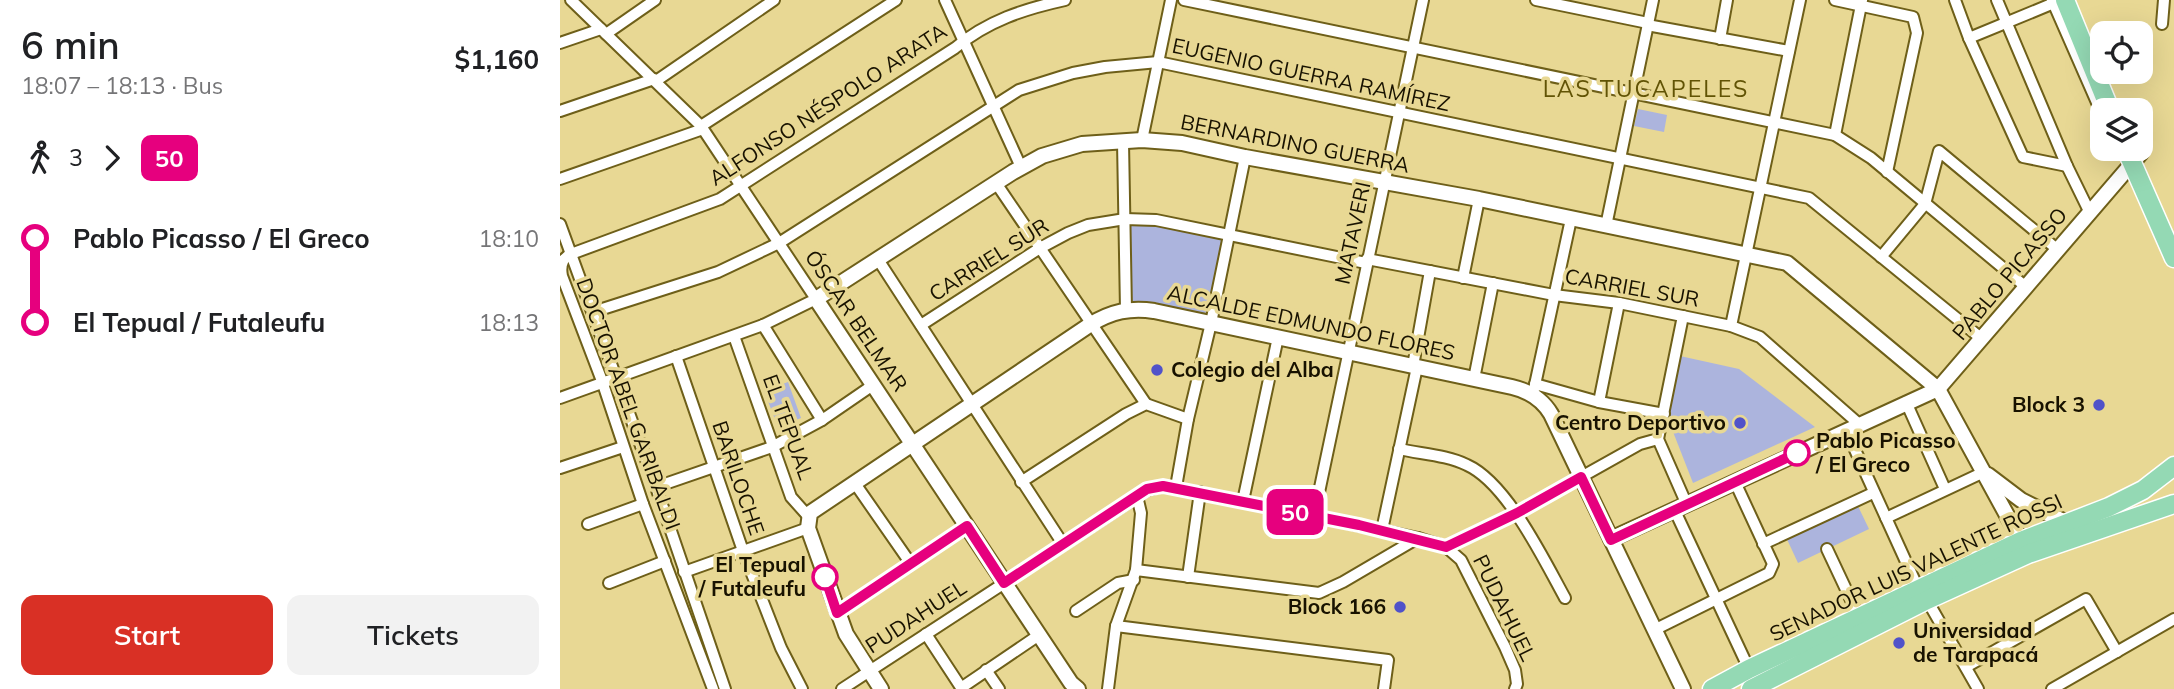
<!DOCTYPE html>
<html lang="en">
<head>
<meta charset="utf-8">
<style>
  body { margin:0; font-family:Mulish,sans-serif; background:#f2f2f2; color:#202124; height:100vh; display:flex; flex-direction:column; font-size:26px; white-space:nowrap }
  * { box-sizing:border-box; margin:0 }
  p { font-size:23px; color:#757577 }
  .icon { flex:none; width:38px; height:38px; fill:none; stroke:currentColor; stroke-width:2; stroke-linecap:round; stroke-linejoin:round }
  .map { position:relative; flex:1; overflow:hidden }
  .drawer { display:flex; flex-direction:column; background:#fff; width:560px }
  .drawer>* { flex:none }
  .badge { padding:0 14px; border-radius:10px; font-size:24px; line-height:46px }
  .tools { position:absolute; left:1530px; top:21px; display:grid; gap:14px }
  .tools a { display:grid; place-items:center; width:63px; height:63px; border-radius:14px; background:#fff; box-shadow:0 7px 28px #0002; font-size:35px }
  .map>.badge { position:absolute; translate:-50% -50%; box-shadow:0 0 0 4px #fff }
  .legs { display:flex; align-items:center; gap:10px; height:77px; padding:0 21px; font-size:23px }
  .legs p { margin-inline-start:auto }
  .head { display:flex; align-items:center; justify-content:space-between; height:119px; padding:0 21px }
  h1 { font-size:38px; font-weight:600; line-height:52px }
  .action { display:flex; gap:14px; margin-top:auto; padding:14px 21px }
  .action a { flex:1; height:80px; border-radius:14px; background:#d93025; color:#fff; font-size:28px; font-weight:600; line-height:80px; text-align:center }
  .action a+a { background:#f2f2f2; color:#202124 }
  ul { padding:0 21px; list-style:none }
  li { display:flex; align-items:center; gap:24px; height:84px; font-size:26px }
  li i { display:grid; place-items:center; width:10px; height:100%; margin:0 9px; background:currentColor }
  li i::after { content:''; width:18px; height:18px; margin:-9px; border:5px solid; border-radius:50%; background:#fff }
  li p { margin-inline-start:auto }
  li:first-child i { background:linear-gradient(#0000 50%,currentColor 0) }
  li:last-child i { background:linear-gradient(currentColor 50%,#0000 0) }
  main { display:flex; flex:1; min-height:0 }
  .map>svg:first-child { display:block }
  .green { fill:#acb4dd }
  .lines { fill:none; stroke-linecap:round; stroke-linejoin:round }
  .minor-casing { stroke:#6e5f19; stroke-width:14 }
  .tertiary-casing { stroke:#6e5f19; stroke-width:18 }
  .primary-casing { stroke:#fff; stroke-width:21 }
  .minor { stroke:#fff; stroke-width:10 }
  .tertiary { stroke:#fff; stroke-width:14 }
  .primary { stroke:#94d9b4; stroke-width:18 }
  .line-1-casing { stroke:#fff; stroke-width:16 }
  .line-1 { stroke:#e6007e; stroke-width:10 }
  .poi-dot { fill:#5052c9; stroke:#e8d894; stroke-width:2.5 }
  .stop-1-dot { fill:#fff; stroke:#e6007e; stroke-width:3.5 }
  .labels { text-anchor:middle; stroke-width:7; stroke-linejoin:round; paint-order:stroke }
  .street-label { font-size:21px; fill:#181200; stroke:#e8d894 }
  .poi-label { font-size:21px; font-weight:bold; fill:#181200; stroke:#e8d894; text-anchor:end }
  .stop-label { font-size:21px; font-weight:bold; fill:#181200; stroke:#e8d894; text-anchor:start }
  .neighbourhood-label { font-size:23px; letter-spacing:2px; fill:#615305; stroke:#e8d894 }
</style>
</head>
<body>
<main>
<section class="drawer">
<div class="head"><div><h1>6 min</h1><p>18:07 – 18:13 · Bus</p></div><b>$1,160</b></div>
<div class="legs"><svg class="icon" aria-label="walk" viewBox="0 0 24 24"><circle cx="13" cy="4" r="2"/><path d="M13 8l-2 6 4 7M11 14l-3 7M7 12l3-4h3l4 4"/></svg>3<svg class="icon" aria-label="forward" viewBox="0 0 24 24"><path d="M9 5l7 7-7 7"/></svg><b class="badge" style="background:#e6007e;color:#fff">50</b></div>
<ul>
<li><i style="color:#e6007e"></i><b>Pablo Picasso / El Greco</b><p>18:10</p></li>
<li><i style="color:#e6007e"></i><b>El Tepual / Futaleufu</b><p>18:13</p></li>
</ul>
<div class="action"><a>Start</a><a>Tickets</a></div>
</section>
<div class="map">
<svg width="1614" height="689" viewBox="0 0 1614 689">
  <rect width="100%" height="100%" fill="#e8d894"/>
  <g class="green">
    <polygon points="1078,109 1107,115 1104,132 1074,126"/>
    <polygon points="571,223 657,235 662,240 647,311 644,314 595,303 577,303 568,299 568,229"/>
    <polygon points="1120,356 1179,369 1255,427 1133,483 1108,419"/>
    <polygon points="228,382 241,418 218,427 204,391"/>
    <polygon points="1296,502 1309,529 1238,563 1225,535"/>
  </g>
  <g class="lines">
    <defs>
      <g id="minor">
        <polyline points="385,0 461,167"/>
        <polyline points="624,0 1275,135 1311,158 1466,287"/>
        <polyline points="976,0 1088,23"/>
        <polyline points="1275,0 1353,17 1357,33 1327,172"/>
        <polyline points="1395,0 1409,38 1463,157 1507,166"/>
        <polyline points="1437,0 1507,166 1530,213"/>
        <polyline points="1492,0 1542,114"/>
        <polyline points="1602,24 1604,0"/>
        <polyline points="1087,25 1229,51"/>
        <polyline points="46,34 95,0"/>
        <polyline points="1409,38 1494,3"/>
        <polyline points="1160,39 1167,0"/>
        <polyline points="0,43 41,29"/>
        <polyline points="96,81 214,0"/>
        <polyline points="0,111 94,79"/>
        <polyline points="141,126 336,0"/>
        <polyline points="1275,135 1302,0"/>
        <polyline points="582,140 611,0"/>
        <polyline points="563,142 566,310"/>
        <polyline points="0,179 143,129"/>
        <polyline points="436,183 586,404"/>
        <polyline points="0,224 96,487 165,689"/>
        <polyline points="1046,226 1093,0"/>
        <polyline points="1321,257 1365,204 1379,151 1498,250"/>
        <polyline points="317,258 503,544"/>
        <polyline points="807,259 994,295 1059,303 1171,326 1200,337 1299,424"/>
        <polyline points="903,278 919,199"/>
        <polyline points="33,312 158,272 219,243 459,90 513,73 545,67 598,62 1249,198 1422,339"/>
        <polyline points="1123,316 1098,439 1127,505"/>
        <polyline points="203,325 262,420"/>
        <polyline points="361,325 480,248 508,233 528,225 565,219 596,220 806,263"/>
        <polyline points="1171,326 1240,0"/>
        <polyline points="174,336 231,497 248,516"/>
        <polyline points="116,356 183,551 221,648 242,689"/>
        <polyline points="853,366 870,271"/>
        <polyline points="914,379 933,283"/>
        <polyline points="975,384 1039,402 1104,414"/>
        <polyline points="973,394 1011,219"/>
        <polyline points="0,398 203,325 256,299 141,126 11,0"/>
        <polyline points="1039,402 1059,303"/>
        <polyline points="1346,402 1385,489"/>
        <polyline points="1286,430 1358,588"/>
        <path d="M839 449C861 454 887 455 907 465 947 483 984 560 1005 598"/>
        <polyline points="0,468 63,447"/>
        <polyline points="294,482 351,564"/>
        <polyline points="461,482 566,414 586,404 628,419"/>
        <polyline points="96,487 212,447 262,420 313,385"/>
        <polyline points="616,487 628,419 651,323 685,157"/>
        <polyline points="683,501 718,337"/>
        <polyline points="1115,511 1189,669"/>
        <polyline points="754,516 863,0"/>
        <polyline points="1326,518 1424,472"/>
        <polyline points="28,524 83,504"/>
        <polyline points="822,530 857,367"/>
        <polyline points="1203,544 1313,493"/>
        <polyline points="886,547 957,513 1080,444 1098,439"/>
        <polyline points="1267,549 1299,617"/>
        <polyline points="576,570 759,593 783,582 858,538"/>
        <polyline points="124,572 248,528"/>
        <polyline points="628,577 640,492"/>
        <polyline points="49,583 105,561"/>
        <polyline points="1367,600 1418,689"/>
        <polyline points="516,611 558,583 574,580"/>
        <polyline points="277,613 407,526"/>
        <polyline points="556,626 828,660 824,689"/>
        <polyline points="1094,630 1209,573 1213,564 1175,482"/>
        <polyline points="366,634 402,689"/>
        <polyline points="1406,667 1526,599 1557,652"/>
        <polyline points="426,670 439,689"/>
        <polyline points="401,688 479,635"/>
        <path d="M153 689 83 504 42 381 2 276C0 266 2 258 11 254L160 199 395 48C427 21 464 9 505 0"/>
        <polyline points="282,689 587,490 603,486 754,516 858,538 886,547 901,560 945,647 955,670 957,684 955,689"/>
        <polyline points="548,689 556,626 576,570 581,513 577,496"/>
        <polyline points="1492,689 1614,619"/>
      </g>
      <g id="tertiary">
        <polyline points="1428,475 1461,500 1507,523"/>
        <polyline points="1051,539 1378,389 1581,153"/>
        <path d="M321 689 286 634 248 528 250 513 531 324C551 312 570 307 594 311L952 387C969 391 982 399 991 414L1123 689"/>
        <polyline points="518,689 511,683 256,299 453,172 482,156 522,144 582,140 622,143 685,157 919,199 1227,263 1378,389 1466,550"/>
      </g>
      <g id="primary">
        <polyline points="1505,0 1550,110"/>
        <polyline points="1566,149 1614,258"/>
        <polyline points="1152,689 1189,669 1461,541 1549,507 1583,490 1614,466"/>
        <polyline points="1191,689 1367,600 1468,554 1614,504"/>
      </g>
    </defs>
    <use href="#minor" class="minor-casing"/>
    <use href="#tertiary" class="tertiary-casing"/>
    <use href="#primary" class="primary-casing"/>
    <use href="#minor" class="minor"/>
    <use href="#tertiary" class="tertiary"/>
    <use href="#primary" class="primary"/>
  </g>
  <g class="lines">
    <defs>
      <polyline id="line-1" points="265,577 277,613 407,526 444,583 587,489 603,486 799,525 886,547 957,513 1021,477 1051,540 1237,453"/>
    </defs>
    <use href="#line-1" class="line-1-casing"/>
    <use href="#line-1" class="line-1"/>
  </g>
  <g class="poi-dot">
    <circle cx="597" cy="370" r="7"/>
    <circle cx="1539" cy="405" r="7"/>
    <circle cx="1180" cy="423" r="7"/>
    <circle cx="840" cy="607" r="7"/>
    <circle cx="1339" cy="643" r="7"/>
  </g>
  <g class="stop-1-dot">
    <circle cx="1237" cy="453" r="12"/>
    <circle cx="265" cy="577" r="12"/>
  </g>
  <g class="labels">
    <g class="street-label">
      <text transform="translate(751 75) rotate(12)" y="7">EUGENIO GUERRA RAMÍREZ</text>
      <text transform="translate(268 105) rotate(-33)" y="7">ALFONSO NÉSPOLO ARATA</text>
      <text transform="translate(735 144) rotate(11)" y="7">BERNARDINO GUERRA</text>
      <text transform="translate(793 233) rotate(-78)" y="7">MATAVERI</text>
      <text transform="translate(429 260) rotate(-32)" y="7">CARRIEL SUR</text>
      <text transform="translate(1450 274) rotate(-50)" y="7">PABLO PICASSO</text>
      <text transform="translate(1072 288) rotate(10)" y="7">CARRIEL SUR</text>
      <text transform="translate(296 321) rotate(56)" y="7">ÓSCAR BELMAR</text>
      <text transform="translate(751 323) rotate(12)" y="7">ALCALDE EDMUNDO FLORES</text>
      <text transform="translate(68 404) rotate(70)" y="7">DOCTOR ABEL GARIBALDI</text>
      <text transform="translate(228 427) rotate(70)" y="7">EL TEPUAL</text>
      <text transform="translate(178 478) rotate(71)" y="7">BARILOCHE</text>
      <text transform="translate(1356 568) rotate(-25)" y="7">SENADOR LUIS VALENTE ROSSI</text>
      <text transform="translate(944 608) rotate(64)" y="7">PUDAHUEL</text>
      <text transform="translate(356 617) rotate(-33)" y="7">PUDAHUEL</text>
    </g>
    <g class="poi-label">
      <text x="611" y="377" text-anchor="start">Colegio del Alba</text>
      <text x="1525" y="412">Block 3</text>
      <text x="1166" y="430">Centro Deportivo</text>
      <text x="826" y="614">Block 166</text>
      <text x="1353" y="638" text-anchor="start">Universidad<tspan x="1353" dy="24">de Tarapacá</tspan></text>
    </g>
    <g class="stop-label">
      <text x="1256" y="448">Pablo Picasso<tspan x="1256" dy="24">/ El Greco</tspan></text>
      <text x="246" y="572" text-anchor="end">El Tepual<tspan x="246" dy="24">/ Futaleufu</tspan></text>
    </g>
    <g class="neighbourhood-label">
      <text x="1086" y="97">LAS TUCAPELES</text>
    </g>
  </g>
</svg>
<div class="tools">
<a><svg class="icon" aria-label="locate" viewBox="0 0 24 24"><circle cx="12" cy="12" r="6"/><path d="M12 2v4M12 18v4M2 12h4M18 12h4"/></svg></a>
<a><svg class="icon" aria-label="layers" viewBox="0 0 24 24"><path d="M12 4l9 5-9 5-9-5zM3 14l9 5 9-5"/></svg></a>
</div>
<b class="badge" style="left:735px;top:512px;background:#e6007e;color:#fff">50</b>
</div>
</main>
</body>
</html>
